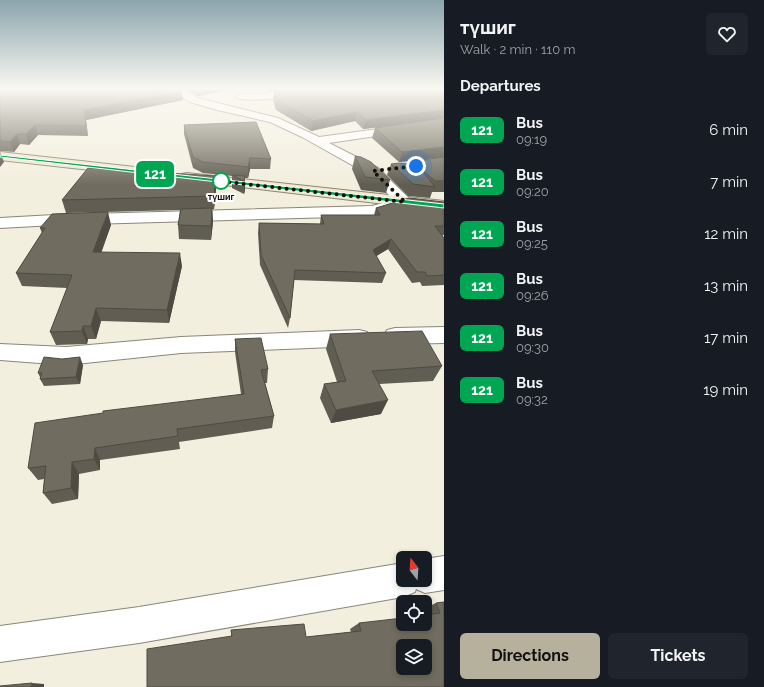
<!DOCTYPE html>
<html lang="en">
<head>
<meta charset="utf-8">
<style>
  body { margin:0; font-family:Raleway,sans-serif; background:#20242c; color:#f1f3f6; height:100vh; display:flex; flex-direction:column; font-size:15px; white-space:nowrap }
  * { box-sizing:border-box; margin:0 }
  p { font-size:13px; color:#9ea1a6 }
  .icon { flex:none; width:22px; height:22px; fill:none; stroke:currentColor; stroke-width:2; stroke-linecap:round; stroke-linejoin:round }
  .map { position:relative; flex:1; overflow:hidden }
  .details { display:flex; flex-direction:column; background:#171b24; width:320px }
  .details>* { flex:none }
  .badge { padding:0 8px; border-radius:6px; font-size:14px; line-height:26px }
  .needle { width:26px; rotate:343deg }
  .tools { position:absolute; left:396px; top:551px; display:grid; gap:8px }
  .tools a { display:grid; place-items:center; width:36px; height:36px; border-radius:6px; background:#171b24; box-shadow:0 2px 6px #0003; font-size:20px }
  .you { position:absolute; width:20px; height:20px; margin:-10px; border:3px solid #fff; border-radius:50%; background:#1a73e8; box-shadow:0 0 0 6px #1a73e833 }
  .map>.badge { position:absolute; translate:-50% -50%; box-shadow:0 0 0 2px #fff }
  h2 { padding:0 16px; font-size:15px; line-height:36px }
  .round { display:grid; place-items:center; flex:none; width:42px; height:42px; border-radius:6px; background:#20242c }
  .headline { display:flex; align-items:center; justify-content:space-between; height:68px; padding:0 16px }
  h1 { font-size:19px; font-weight:700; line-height:30px }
  .action { display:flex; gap:8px; margin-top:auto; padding:8px 16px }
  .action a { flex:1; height:46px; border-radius:6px; background:#b6b19c; color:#111; font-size:16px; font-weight:700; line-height:46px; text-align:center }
  .action a+a { background:#20242c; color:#f1f3f6 }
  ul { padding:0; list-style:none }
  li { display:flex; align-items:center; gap:12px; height:52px; padding:0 16px }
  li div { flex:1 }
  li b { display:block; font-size:15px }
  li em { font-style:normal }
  li .badge { min-width:44px; font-weight:700; text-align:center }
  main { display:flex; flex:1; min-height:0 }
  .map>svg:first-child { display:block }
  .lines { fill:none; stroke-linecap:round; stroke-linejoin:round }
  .street-casing { stroke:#8b8678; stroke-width:2 }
  .secondary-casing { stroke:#8b8678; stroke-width:2 }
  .street { fill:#fff; fill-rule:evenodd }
  .secondary { fill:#f2e9cd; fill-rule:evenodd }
  .wall { fill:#605d52 }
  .shaded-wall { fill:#4e4c42 }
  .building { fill:#706c5f; stroke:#4e4c42; fill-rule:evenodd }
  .line { fill:#00a651; stroke:#fff }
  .walk { stroke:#14120d; stroke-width:4; stroke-dasharray:0 7.2 }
  .stop-dot { fill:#fff; stroke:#00a651; stroke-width:2 }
  .labels { text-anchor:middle; stroke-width:4; stroke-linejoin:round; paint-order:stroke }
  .far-stop-label { font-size:9px; font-weight:bold; fill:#14120d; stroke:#fff }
</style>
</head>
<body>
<main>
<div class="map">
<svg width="444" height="687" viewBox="0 0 444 687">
  <rect width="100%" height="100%" fill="#f3efdf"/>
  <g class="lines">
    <defs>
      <g id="street">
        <polygon points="168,89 181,89 198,98 278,118 319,137 444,120 444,126 329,143 378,168 413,202 410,205 373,216 54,225 0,228 0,218 54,215 372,206 394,200 368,174 302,137 270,122 217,110 190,102"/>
        <path d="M306 89H341L336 92C321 93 242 105 235 97L240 94H261Z"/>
        <polygon points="444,327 444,343 395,344 387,342 384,336 387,330 395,328"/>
        <polygon points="359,330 367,332 370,338 367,344 359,346 181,353 66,365 0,360 0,344 66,347 181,337"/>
        <polygon points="444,556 444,590 425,593 416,589 415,592 403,597 139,643 0,662 0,626 139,607 403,563 403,580 425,580 425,559"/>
      </g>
      <g id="secondary">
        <polygon points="0,152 153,169 158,170 160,173 158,176 153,177 0,160"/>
        <polygon points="187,173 444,201 444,211 182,180 180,177 182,174"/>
      </g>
    </defs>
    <use href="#street" class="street-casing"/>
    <use href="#secondary" class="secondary-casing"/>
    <use href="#street" class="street"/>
    <use href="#secondary" class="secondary"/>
  </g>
  <g class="wall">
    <polygon points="0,89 183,100 86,120 88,136 38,135 29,145 20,144 14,152 0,151"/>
    <polygon points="185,89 233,89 198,96"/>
    <polygon points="444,89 444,157 399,162 372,138 375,128 387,126 363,129 355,121 311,131 276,110 273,100 274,91"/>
    <polygon points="184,125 271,159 270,169 250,169 248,178 245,178 245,190 244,194 232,188 232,176 203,173 193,168 184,134"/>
    <polygon points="355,156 390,180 386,193 361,190 352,169"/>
    <polygon points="444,157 444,192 432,192 430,198 408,196 387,175 391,164 412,164 413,161"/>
    <polygon points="216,176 216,189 214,209 212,209 213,222 211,240 179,239 178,225 180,210 66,213 62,200"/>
    <polygon points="444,202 444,235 442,235 444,238 444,285 422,286 420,282 412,283 388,249 376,256 386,273 382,283 294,280 290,318 288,328 260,265 258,233 259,223 320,224 321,215 374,215 376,208"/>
    <polygon points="111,225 101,252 182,266 169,323 101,321 96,339 88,339 87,344 56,345 50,332 67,288 22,286 16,273 42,233 40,228"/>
    <polygon points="330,334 442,366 433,381 379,384 381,414 331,423 320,398 324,384 337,382 326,349"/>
    <polygon points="235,339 268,369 267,383 265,383 274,416 272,428 179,442 180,449 100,460 100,470 79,474 78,499 52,504 43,493 44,479 38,480 28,468 241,394 235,352"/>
    <polygon points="83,365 80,384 44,386 40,379 40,377 38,373"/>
    <polygon points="444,602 444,687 231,637 231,630 306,637 351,632 350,629 359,623 425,624 425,608 436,603"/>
  </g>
  <g class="shaded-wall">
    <polygon points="198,89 233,89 198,96"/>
    <polygon points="268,89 290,89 268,92"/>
    <polygon points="182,91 183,100 86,120 88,136 86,126 84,110"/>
    <polygon points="444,110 444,119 363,129 366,120"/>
    <polygon points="357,112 355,121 311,131 313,121"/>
    <polygon points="35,125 38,135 29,145 26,134"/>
    <polygon points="17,134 20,144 14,152 10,142"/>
    <polygon points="444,147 444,157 399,162 402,152"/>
    <polygon points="0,152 4,162 0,167"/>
    <polygon points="250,158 250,169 248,178 248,167"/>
    <polygon points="216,176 216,189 214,209 214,196"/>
    <polygon points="245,176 245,190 244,194 244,181"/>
    <polygon points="212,208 213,222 211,240 211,226"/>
    <polygon points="108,212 111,225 97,265 93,252"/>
    <polygon points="391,239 388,249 370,260 373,250"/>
    <polygon points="180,253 182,266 169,323 167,310"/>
    <polygon points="96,308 101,321 96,339 91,326"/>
    <polygon points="83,326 88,339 87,344 82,331"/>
    <polygon points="80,357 83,365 80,384 76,377"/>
    <polygon points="388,400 381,414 331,423 336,410"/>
    <polygon points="95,448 100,460 100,470 94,459"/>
    <polygon points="72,462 79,474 78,499 71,488"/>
    <polygon points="32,683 44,684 44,687 31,687"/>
  </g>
  <g class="building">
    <polygon points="0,89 180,89 182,91 84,110 86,126 35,125 26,134 17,134 10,142 0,141"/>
    <polygon points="292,89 444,89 444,110 366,120 357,112 313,121 277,100 274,91"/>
    <polygon points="444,118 444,147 402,152 375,128"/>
    <polygon points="256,122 271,159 250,158 248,167 203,162 193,157 184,125"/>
    <polygon points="355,156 361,157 371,162 390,180 365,177"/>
    <polygon points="444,157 444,181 435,181 420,168 435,187 413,184 391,164 399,163 417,165 413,161"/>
    <polygon points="88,168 216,176 214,196 62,200"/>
    <polygon points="232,175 245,176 244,181"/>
    <polygon points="409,198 444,202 444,226 435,226 444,238 444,275 427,276 425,272 417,272 391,239 373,250 386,273 295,270 290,318 261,255 259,223 324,224 321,215 380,215 376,208"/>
    <polygon points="212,208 211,226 178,225 181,209"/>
    <polygon points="108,212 93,252 180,253 167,310 96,308 91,326 83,326 82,331 50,332 72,275 16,273 45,228 40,228 52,214"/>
    <polygon points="422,331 442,366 372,371 388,400 336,410 324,384 346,381 330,334"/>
    <polygon points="261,338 268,369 261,370 274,416 177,429 178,436 95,448 94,459 72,462 71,488 43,493 46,466 28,468 35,423 103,413 103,411 244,394 235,339"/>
    <polygon points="44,357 62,359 80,357 76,377 40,379 42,373 38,373"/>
    <path d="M444 602V687H147V649L232 636 231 630 304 624 306 637 361 631 359 623 403 618V624H425V615L440 613 436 603ZM403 646H425V668H403Z"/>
    <polygon points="32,683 31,687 0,687 0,686"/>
  </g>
  <linearGradient id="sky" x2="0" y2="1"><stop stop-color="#8ba5ad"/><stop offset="0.48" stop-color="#faf8f1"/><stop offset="1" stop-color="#faf8f1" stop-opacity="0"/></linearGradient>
  <rect width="444" height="185" fill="url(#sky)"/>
  <polygon class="line" points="0,155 444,204 444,208 0,157"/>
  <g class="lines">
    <polyline class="walk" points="221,181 218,181 405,202 373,171 416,166"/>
  </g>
  <circle class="stop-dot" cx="221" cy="181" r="8"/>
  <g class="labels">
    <g class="far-stop-label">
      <text x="221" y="200">түшиг</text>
    </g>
  </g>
</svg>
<div class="tools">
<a><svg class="needle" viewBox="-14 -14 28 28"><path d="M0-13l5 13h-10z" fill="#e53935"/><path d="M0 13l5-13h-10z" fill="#9ea1a6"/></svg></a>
<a><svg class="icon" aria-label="locate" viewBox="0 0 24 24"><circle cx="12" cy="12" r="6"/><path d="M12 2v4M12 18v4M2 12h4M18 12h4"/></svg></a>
<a><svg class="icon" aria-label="layers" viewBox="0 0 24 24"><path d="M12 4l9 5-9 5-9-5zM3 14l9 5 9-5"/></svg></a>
</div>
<div class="you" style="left:416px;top:166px"></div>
<b class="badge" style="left:155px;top:174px;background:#00a651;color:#fff">121</b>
</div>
<section class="details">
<div class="headline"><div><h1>түшиг</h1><p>Walk · 2 min · 110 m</p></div><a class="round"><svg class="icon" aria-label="heart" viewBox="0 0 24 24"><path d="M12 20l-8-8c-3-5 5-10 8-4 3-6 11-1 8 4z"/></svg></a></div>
<h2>Departures</h2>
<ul>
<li><span class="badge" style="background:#00a651;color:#fff">121</span><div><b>Bus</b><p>09:19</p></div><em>6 min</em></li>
<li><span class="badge" style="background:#00a651;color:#fff">121</span><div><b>Bus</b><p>09:20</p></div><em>7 min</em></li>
<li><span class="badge" style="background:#00a651;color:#fff">121</span><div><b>Bus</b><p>09:25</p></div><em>12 min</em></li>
<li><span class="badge" style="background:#00a651;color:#fff">121</span><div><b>Bus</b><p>09:26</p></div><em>13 min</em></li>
<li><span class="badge" style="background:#00a651;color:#fff">121</span><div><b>Bus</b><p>09:30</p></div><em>17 min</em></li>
<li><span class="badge" style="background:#00a651;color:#fff">121</span><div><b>Bus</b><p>09:32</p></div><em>19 min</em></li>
</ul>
<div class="action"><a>Directions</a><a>Tickets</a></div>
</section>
</main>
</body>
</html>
